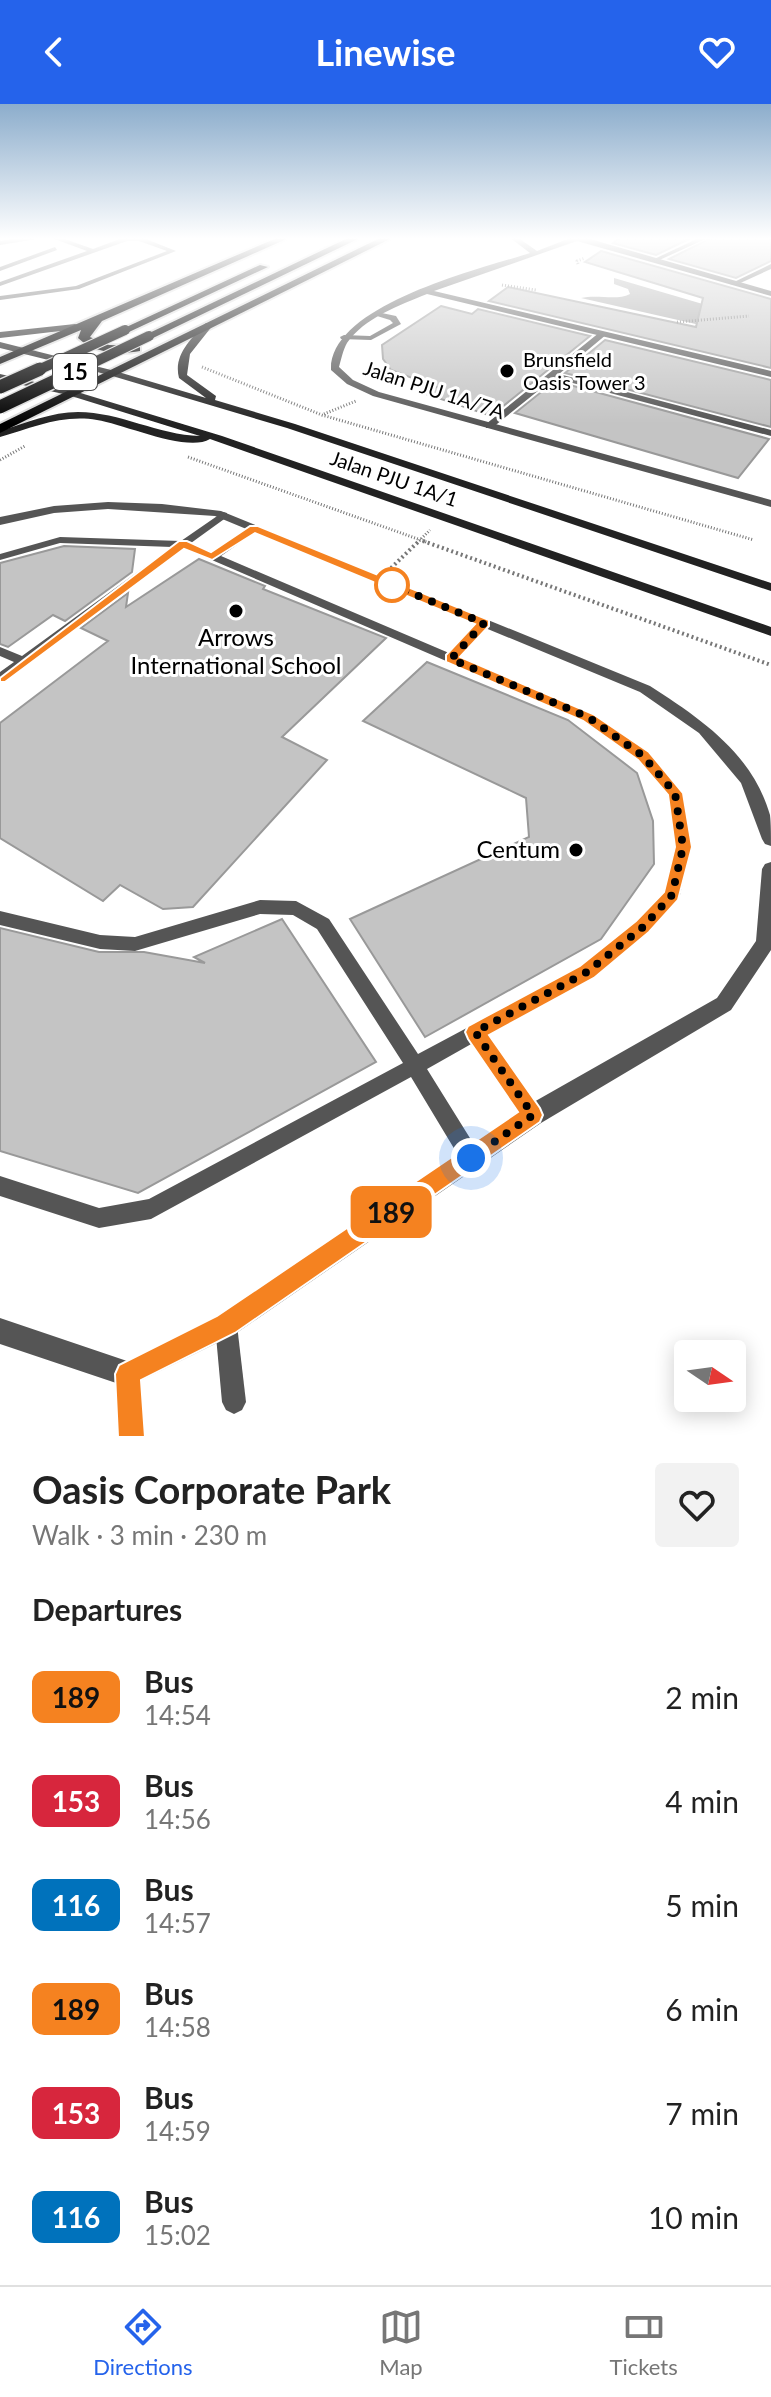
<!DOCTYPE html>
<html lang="en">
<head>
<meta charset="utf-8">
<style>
  body { margin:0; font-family:Lato,sans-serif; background:#f2f2f2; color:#222; height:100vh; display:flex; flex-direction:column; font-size:30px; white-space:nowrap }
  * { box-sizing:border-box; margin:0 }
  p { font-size:26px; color:#767676 }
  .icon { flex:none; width:44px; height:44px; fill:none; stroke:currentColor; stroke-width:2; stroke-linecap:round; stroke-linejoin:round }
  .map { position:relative; height:1333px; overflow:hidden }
  .drawer { display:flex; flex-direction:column; background:#fff; flex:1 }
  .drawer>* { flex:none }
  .badge { padding:0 16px; border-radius:12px; font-size:28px; line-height:52px }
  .needle { width:52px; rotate:103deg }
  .controls { position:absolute; left:674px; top:1236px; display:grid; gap:16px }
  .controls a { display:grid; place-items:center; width:72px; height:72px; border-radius:8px; background:#fff; box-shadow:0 4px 20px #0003; font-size:40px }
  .you { position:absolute; width:40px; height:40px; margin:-20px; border:6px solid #fff; border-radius:50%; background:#1a73e8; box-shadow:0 0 0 12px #1a73e833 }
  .map>.badge { position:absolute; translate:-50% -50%; box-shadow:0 0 0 4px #fff }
  h2 { padding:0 32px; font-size:30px; line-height:72px }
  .round { display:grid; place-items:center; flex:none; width:84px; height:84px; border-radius:8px; background:#f2f2f2 }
  .summary { display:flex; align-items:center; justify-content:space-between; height:136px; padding:0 32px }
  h1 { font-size:38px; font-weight:700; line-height:60px }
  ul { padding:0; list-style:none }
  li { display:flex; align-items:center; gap:24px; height:104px; padding:0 32px }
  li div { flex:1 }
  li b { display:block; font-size:30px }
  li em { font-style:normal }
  li .badge { min-width:88px; font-weight:700; text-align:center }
  header { display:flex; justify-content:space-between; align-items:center; height:104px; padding:0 32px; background:#2563eb; color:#fff; font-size:36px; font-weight:700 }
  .tabs { display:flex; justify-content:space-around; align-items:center; height:112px; border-top:2px solid #e0e0e0; background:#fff; font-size:22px; color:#767676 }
  .tabs a { display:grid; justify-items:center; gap:4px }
  .tabs .on { color:#2563eb }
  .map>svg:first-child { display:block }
  .water { fill:#a3a3a3 }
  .building { fill:#c4c4c4; stroke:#999; stroke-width:2 }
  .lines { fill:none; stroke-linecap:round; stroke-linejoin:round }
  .primary-casing { stroke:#dbdbdb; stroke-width:4 }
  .path-far1 { stroke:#777; stroke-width:3; stroke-dasharray:1 2; stroke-linecap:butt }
  .path { stroke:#777; stroke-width:4; stroke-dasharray:2 3; stroke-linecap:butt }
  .service { fill:#555; fill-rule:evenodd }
  .minor { fill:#555; fill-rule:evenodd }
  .tertiary { fill:#555; fill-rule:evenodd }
  .secondary { fill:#222; fill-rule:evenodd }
  .primary { fill:#000; fill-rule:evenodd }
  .primary-bridge-far1-casing { stroke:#dbdbdb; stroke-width:12; stroke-linecap:butt }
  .primary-bridge-casing { stroke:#dbdbdb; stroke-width:16; stroke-linecap:butt }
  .primary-bridge-far1 { stroke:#000; stroke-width:10 }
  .primary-bridge { stroke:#000; stroke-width:13 }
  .line { fill:#f58220; stroke:#fff; stroke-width:2 }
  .walk { stroke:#000; stroke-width:8; stroke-dasharray:0 14.4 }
  .poi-dot { fill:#000; stroke:#fff; stroke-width:3 }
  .stop-dot { fill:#fff; stroke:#f58220; stroke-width:4 }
  .labels { text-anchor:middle; stroke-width:6; stroke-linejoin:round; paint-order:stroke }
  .far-poi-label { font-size:20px; fill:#000; stroke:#fff; text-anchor:start }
  .far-street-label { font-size:20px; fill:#000; stroke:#fff }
  .shield { fill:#fff; stroke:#4c4c4c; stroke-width:2 }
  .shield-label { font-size:22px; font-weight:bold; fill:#000 }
  .poi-label { font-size:24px; fill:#000; stroke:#fff }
</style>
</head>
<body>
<header><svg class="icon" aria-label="back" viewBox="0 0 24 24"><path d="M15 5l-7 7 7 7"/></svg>Linewise<svg class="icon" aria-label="heart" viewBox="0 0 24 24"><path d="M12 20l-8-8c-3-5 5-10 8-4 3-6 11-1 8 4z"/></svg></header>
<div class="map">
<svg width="771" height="1333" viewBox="0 0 771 1333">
  <rect width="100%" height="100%" fill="#fff"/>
  <path class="water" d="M614 174 771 220V237L581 194C598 190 616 197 630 190L628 185 614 180Z"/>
  <g class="building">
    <polygon points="621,133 693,133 656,151 613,139"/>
    <polygon points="713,133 771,133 771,157 736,174 669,155"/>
    <polygon points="601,147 771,195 771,264 489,197 508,183 696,223 703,194 585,158"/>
    <polygon points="441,202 472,210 478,205 590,232 491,312 426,290 436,283 391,266 383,255 382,241"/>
    <polygon points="605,236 771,276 771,323 565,269"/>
    <polygon points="555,277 769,335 738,374 515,309"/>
    <polygon points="64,442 135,445 132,468 65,517 53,511 8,543 0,540 0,459"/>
    <polygon points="199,455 265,482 263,485 386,534 282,633 327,656 193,803 163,805 120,781 103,797 0,734 0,619 108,537 81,524 128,489 126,503"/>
    <polygon points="427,558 568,616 637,669 653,717 654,760 601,835 425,933 350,815 529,733 526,694 363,617"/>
    <polygon points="282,815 376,958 138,1089 0,1047 0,824 99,848 144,848 205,859 194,853"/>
  </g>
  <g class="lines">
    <defs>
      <g id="primary">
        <path d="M279 133H291L102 217 90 233 109 241 136 242 140 243V247C119 251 94 249 78 234L81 226 0 260V253Z"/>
        <polygon points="350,133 362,133 153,234 143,232"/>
        <polygon points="382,133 394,133 0,329 0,320"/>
        <polygon points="260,161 268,163 129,228 120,226"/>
      </g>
    </defs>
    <use href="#primary" class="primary-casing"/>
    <g class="path-far1">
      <polyline points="578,160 577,157 585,154"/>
      <polyline points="502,181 536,186"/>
      <polyline points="677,218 749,212"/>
      <polyline points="202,263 322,311 754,436"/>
      <polyline points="324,310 356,297"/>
      <polyline points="188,353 429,439"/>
      <polyline points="0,356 25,342"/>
      <polyline points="417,439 430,426"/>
    </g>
    <g class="path">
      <polyline points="423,437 771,561"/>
      <polyline points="391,464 419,437"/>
    </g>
    <g class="service">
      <polygon points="49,133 59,133 93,145 125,133 141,133 176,147 79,185 0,196 0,192 76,182 167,147 139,137 127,137 0,182 0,178 87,147"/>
      <polygon points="701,133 710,133 655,158 650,157"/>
      <polygon points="55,143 57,146 0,167 0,163"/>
      <polygon points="771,160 771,165 736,181 730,180"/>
      <polygon points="377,208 396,212 401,220 371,236 341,235 340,233 344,231 370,232 393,219 390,216 377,212"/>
      <polygon points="600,228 607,230 559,270 771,326 771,332 554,274 492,324 486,324 486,320"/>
      <polygon points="223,408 227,409 227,413 191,439 212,448 250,422 258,422 258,426 221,452 449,549 480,516 488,516 488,522 459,553 593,610 648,648 682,689 691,743 680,791 649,828 593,873 488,931 540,1004 542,1011 540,1018 533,1020 526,1018 473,939 427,965 478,1047 481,1054 478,1061 471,1064 464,1061 411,973 151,1115 99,1124 0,1092 0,1072 99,1104 149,1095 403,959 317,825 293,811 260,810 135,847 100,845 0,821 0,807 100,831 135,833 260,796 296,797 329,815 418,950 581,863 637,818 665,788 675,743 668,691 638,656 583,616 184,444 28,560 0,578 0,568 14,558 0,552 0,543 22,552 172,443 60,439 0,456 0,450 60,433 181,437"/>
      <polygon points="226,1210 234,1213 237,1221 246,1298 242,1306 234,1310 226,1306 222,1298 215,1221 218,1213"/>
      <polygon points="128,1259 136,1262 139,1270 143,1333 119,1333 117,1270 120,1262"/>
    </g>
    <g class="minor">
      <path d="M509 133H517L537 147 573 133H583L771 187V192L577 137 434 187 771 267V273L427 190C400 201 364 214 347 239 343 246 341 256 339 263L353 276 379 288 771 396V403L373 292 347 280 331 266C329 201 480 165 530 149Z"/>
      <path d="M108 398 162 400 221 407 650 582C701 615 752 649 770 711 771 720 771 732 771 742L765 740 762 735 741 679 699 629 640 588 215 412 108 405 54 409 0 421V413L54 402Z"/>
      <polygon points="771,758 771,846 731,906 541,1019 235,1230 128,1283 0,1240 0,1214 127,1257 217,1212 525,1003 717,894 756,837 762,765 765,760"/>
    </g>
    <polygon class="tertiary" points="27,133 49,133 0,141 0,137"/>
    <g class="secondary">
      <path d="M206 219 213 221 190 250 187 271 216 292 215 296 295 320 771 479V487L287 324 109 271 0 244V238L115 267 206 294 179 274C173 251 191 235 206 219Z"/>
      <polygon points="75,220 78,221 78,225 0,234 0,228"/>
      <path d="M0 270 74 287 222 332 771 523V532L210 335C187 349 124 320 97 316 62 310 32 324 0 333V327C25 319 52 308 78 308 120 308 158 331 200 332L68 291 0 276Z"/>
    </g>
    <use href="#primary" class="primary"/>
    <defs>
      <g id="primary-bridge-far1">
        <polyline points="36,267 125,226"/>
        <polyline points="76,267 149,232"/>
      </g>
      <g id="primary-bridge">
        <polyline points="0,283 40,265"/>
        <polyline points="0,303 80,265"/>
      </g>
    </defs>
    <use href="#primary-bridge-far1" class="primary-bridge-far1-casing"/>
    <use href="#primary-bridge" class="primary-bridge-casing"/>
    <use href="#primary-bridge-far1" class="primary-bridge-far1"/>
    <use href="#primary-bridge" class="primary-bridge"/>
  </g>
  <linearGradient id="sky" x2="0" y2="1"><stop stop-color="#8cadcc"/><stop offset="0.42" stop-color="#fff"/><stop offset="1" stop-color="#fff" stop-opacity="0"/></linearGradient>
  <rect width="771" height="320" fill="url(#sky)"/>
  <polygon class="line" points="250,422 258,422 489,516 489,522 460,553 593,610 649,648 683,689 692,743 678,796 649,828 594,874 489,931 540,1004 543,1011 540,1018 235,1229 141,1276 145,1333 118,1333 115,1270 119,1261 217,1212 518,1008 468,935 465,928 468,922 580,862 636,817 664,788 675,743 668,691 638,656 583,617 446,558 446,551 475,520 255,429 212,456 184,445 5,578 0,578 0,574 179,437 187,437 211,448"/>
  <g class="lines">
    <polyline class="walk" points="392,481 484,519 451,555 588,613 643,652 675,689 683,743 672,791 643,823 587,868 475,928 533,1011 471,1054"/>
  </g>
  <g class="poi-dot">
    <circle cx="507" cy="267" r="8"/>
    <circle cx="236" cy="507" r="8"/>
    <circle cx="576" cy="746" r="8"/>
  </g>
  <circle class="stop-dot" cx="392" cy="481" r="16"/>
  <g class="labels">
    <g class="far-poi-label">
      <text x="523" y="263">Brunsfield<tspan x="523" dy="23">Oasis Tower 3</tspan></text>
    </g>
    <g class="far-street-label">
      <text transform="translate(434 286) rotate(18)" y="7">Jalan PJU 1A/7A</text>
      <text transform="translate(394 375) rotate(19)" y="7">Jalan PJU 1A/1</text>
    </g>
    <rect class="shield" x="53" y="250" width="44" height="36" rx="6"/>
    <g class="shield-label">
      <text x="75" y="276">15</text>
    </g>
    <g class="poi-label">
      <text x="236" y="542">Arrows<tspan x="236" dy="28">International School</tspan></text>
      <text x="560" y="754" text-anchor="end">Centum</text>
    </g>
  </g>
</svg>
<div class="controls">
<a><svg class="needle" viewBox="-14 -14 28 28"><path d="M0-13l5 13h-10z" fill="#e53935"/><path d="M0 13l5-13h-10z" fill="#767676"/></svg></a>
</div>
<div class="you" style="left:471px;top:1054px"></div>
<b class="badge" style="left:391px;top:1108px;background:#f58220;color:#111">189</b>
</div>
<section class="drawer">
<div class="summary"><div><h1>Oasis Corporate Park</h1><p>Walk · 3 min · 230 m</p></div><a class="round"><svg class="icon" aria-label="heart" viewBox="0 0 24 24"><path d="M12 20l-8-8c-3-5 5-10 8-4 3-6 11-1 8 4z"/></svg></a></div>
<h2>Departures</h2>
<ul>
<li><span class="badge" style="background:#f58220;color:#111">189</span><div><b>Bus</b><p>14:54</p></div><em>2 min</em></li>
<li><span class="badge" style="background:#d7263d;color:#fff">153</span><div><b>Bus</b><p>14:56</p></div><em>4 min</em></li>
<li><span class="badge" style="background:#0072bc;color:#fff">116</span><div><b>Bus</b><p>14:57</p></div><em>5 min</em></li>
<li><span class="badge" style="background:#f58220;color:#111">189</span><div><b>Bus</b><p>14:58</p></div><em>6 min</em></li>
<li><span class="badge" style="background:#d7263d;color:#fff">153</span><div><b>Bus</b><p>14:59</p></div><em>7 min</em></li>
<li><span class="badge" style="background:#0072bc;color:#fff">116</span><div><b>Bus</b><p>15:02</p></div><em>10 min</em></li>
</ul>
</section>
<nav class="tabs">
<a class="on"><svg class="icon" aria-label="directions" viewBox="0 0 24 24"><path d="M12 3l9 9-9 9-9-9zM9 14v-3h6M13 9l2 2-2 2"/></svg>Directions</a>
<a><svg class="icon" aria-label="map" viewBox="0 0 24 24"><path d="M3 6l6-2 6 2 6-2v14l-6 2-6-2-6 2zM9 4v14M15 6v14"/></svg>Map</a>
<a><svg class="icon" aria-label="tickets" viewBox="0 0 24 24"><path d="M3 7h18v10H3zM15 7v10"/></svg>Tickets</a>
</nav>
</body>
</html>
